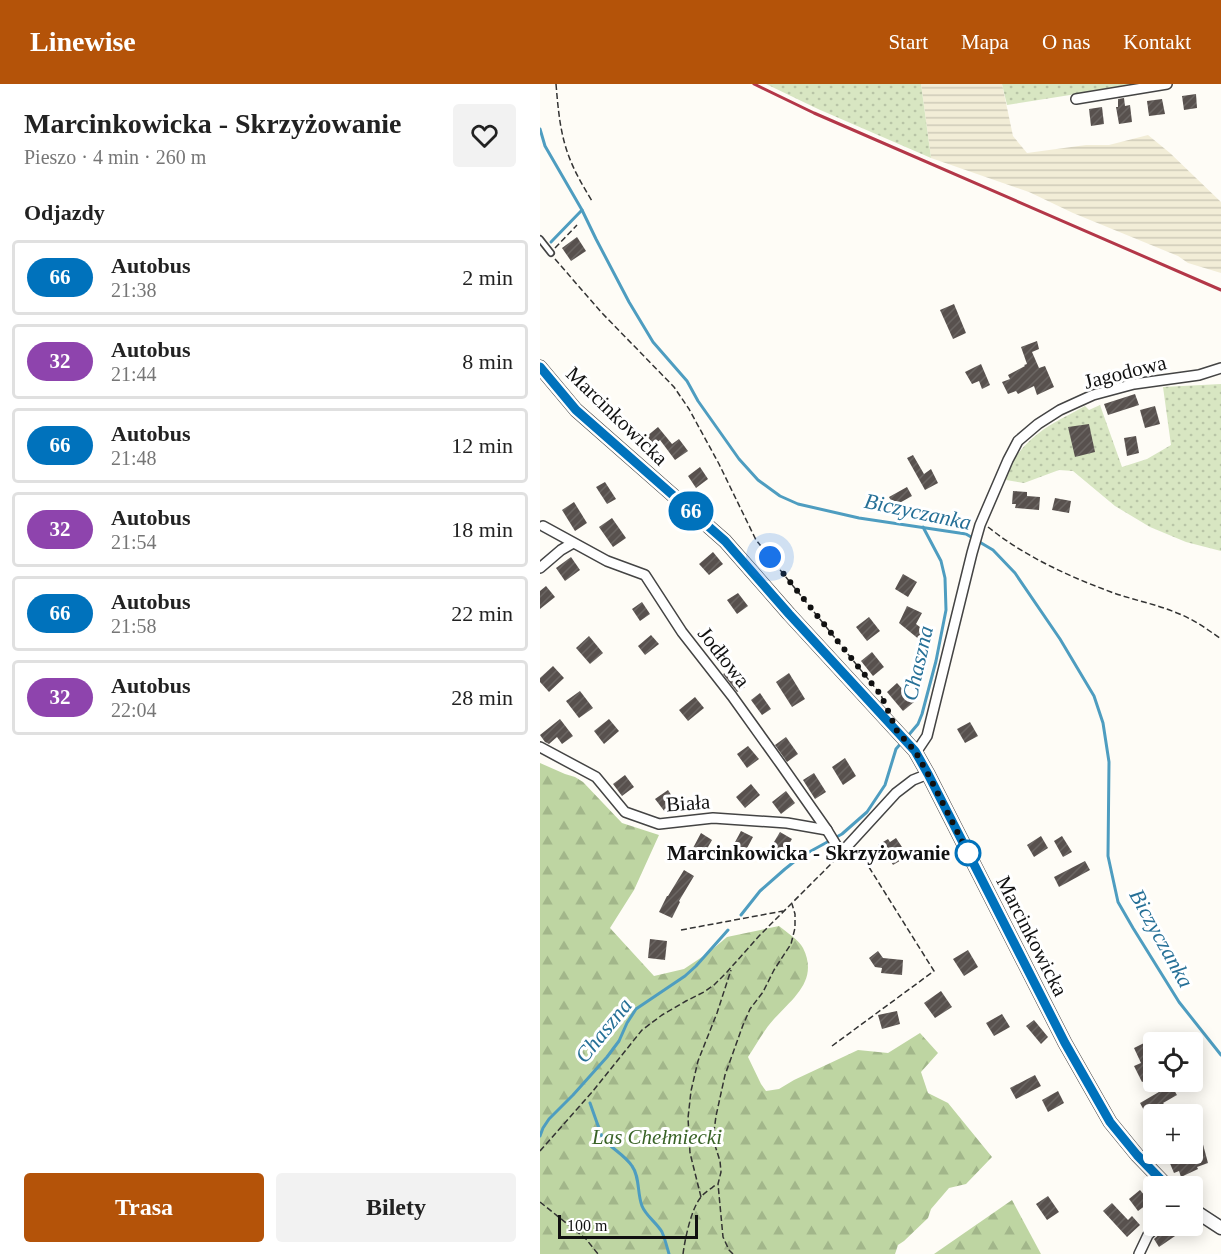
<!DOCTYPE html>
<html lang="pl">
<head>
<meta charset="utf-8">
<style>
  body { margin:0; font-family:"Times New Roman",serif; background:#f2f2f2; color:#222; height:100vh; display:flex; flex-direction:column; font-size:22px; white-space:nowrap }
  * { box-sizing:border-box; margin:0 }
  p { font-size:20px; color:#767676 }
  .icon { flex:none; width:33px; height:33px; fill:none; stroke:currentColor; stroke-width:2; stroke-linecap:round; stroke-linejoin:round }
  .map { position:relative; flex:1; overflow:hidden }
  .side { display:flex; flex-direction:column; background:#fff; width:540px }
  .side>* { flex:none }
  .badge { padding:0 12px; border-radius:20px; font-size:21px; line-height:39px }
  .fabs { position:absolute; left:603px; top:948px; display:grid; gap:12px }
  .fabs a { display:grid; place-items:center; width:60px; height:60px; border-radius:6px; background:#fff; box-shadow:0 3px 15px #0003; font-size:30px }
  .scale { position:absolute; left:18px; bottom:15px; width:140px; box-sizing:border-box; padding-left:6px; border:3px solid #111; border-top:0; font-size:16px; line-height:21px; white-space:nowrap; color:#111; -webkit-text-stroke:4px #fff; paint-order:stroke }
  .you { position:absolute; width:30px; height:30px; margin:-15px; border:4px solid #fff; border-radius:50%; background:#1a73e8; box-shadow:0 0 0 9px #1a73e833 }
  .map>.badge { position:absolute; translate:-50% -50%; box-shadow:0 0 0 3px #fff }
  h2 { padding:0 24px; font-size:22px; line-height:54px }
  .round { display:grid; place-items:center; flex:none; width:63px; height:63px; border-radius:6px; background:#f2f2f2 }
  .head { display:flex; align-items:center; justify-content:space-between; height:102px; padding:0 24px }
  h1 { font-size:28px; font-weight:600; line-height:45px }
  .primary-button { display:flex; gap:12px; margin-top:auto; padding:12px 24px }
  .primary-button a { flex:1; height:69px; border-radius:6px; background:#b45309; color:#fff; font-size:24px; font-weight:600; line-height:69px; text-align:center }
  .primary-button a+a { background:#f2f2f2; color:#222 }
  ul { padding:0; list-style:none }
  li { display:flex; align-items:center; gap:18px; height:75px; margin:0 12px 9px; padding:0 12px; border:3px solid #e0e0e0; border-radius:6px }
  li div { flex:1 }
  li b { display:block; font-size:22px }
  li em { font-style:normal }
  li .badge { min-width:66px; font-weight:700; text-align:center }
  header { display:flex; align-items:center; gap:36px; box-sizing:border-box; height:84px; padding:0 30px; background:#b45309; color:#fff }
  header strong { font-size:28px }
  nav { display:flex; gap:33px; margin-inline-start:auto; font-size:21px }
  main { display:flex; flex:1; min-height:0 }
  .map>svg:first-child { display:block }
  .farmland { fill:url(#farmland-rules) }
  .grass { fill:url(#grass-dots) }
  .forest { fill:url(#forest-firs) }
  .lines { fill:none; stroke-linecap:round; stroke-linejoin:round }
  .stream { stroke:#4e9dc0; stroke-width:3 }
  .building { fill:url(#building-hatch) }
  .service-casing { stroke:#444; stroke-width:8 }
  .minor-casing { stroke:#444; stroke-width:12 }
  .tertiary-casing { stroke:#444; stroke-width:15 }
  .path { stroke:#333; stroke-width:1.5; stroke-dasharray:6 3; stroke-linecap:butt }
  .service { stroke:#fff; stroke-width:4.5 }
  .minor { stroke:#fff; stroke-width:9 }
  .tertiary { stroke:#fff; stroke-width:12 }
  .rail { stroke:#b33748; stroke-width:3 }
  .line-casing { stroke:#fff; stroke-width:14 }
  .line { stroke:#0072bc; stroke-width:9 }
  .walk { stroke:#111; stroke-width:6; stroke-dasharray:0 10.8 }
  .stop-dot { fill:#fff; stroke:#0072bc; stroke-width:3 }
  .labels { text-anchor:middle; stroke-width:6; stroke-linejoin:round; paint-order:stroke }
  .street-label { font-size:21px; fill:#111; stroke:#fff }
  .stop-label { font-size:21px; font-weight:bold; fill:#111; stroke:#fff; text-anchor:end }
  .park-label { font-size:21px; font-style:italic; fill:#396327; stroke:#fff }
  .water-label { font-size:22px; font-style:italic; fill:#267097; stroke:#fff }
</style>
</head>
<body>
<header>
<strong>Linewise</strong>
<nav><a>Start</a><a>Mapa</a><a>O nas</a><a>Kontakt</a></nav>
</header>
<main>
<section class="side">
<div class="head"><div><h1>Marcinkowicka - Skrzyżowanie</h1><p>Pieszo · 4 min · 260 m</p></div><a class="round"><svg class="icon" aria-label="heart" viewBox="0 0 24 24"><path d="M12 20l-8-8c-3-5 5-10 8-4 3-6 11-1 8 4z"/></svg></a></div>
<h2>Odjazdy</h2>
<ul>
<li><span class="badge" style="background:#0072bc;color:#fff">66</span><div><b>Autobus</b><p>21:38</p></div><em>2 min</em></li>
<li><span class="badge" style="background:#8e44ad;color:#fff">32</span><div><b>Autobus</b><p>21:44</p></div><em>8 min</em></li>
<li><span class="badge" style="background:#0072bc;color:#fff">66</span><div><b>Autobus</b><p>21:48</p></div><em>12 min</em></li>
<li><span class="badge" style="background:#8e44ad;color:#fff">32</span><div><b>Autobus</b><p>21:54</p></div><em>18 min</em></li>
<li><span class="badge" style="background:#0072bc;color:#fff">66</span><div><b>Autobus</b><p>21:58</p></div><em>22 min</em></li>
<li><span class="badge" style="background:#8e44ad;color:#fff">32</span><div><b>Autobus</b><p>22:04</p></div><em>28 min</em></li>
</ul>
<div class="primary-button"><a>Trasa</a><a>Bilety</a></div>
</section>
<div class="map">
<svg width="681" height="1170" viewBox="0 0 681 1170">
  <defs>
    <pattern id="farmland-rules" width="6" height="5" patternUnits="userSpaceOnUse" patternTransform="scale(1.5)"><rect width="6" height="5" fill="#f2edd7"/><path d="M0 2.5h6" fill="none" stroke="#cecab8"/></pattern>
    <pattern id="grass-dots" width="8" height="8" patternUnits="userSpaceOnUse" patternTransform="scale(1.5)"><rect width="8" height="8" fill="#d8e6c2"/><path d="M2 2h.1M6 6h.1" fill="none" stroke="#b8c4a6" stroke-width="1.8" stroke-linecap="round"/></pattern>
    <pattern id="forest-firs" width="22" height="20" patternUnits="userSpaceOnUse" patternTransform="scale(1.5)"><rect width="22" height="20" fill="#bed5a2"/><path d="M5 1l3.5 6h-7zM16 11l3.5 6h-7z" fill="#a2b68a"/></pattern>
    <pattern id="building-hatch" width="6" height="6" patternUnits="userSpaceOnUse" patternTransform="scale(1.5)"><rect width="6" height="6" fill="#58514e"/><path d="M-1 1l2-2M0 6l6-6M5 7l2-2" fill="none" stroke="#6b6663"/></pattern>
  </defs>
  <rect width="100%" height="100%" fill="#fefcf6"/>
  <polygon class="farmland" points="381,0 462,0 473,52 487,69 546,61 569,61 608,51 630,69 681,118 681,189 648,179 638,172 533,129 489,108 391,74"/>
  <g class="grass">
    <polygon points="226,0 381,0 391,74 278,25"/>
    <polygon points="462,0 600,0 467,21"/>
    <path d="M681 300V467L646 458 610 443 575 422 533 387 519 386 484 399 466 396C469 378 484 360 499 349 511 339 531 330 545 322L549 326 560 321 582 383 607 375 631 361 623 303Z"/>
  </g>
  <g class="forest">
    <path d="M0 679 25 690 35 693 43 698 82 739 119 751 94 806 70 844 114 892 144 885 168 869 187 853 239 842C246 848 259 856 263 864 279 896 253 914 234 935 224 946 216 961 208 973L221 1000 226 1007 239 1005 254 996 318 966 348 969 380 949 398 969 381 988 388 1009 408 1019 452 1073 426 1100 409 1104 391 1125 388 1134 364 1157 358 1161 355 1170H0Z"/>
    <polygon points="472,1116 501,1170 394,1170"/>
  </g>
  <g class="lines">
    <g class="stream">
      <polyline points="0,45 5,62 42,126 56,155 89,218 113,258 147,297 158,317 199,375 218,396 240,412 258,420 319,434 426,450 453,466 475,489 520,555 554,612 563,639 569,678 568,772 578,818 593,844 639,918 681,971"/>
      <polyline points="11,158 42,126"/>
      <polyline points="367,653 378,640 382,630 396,577 406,526 405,494 401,477 383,443"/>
      <polyline points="201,831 220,807 245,785 260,773 302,750 327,728 345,701 356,665 362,658"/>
      <path d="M50 1019 62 1053C70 1064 84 1070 92 1082 100 1093 97 1109 102 1122 106 1132 116 1138 122 1148 125 1155 127 1163 129 1170"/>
      <polyline points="0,1052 3,1044 9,1035 33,1011 67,973 79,957 87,939 96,925 145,892 156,882 188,846"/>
    </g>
  </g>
  <g class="building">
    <polygon points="656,10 657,24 644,26 642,12"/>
    <polygon points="584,14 585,22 590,21 592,38 579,40 576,23 578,23 578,15"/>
    <polygon points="622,15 625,30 609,32 607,17"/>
    <polygon points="562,23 564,40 551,42 549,25"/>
    <polygon points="37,153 46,167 31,177 22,164"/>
    <polygon points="414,220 426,249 413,255 400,226"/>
    <polygon points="497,257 499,265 492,268 499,284 505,282 514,303 497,311 494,302 478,310 476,307 468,310 462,298 470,295 468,291 485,282 484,281 487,280 481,263"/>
    <polygon points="441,280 450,301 442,305 439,297 432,300 425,288"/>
    <polygon points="595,310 599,321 568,331 564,320"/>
    <polygon points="615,322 620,340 605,344 600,326"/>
    <polygon points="549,340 555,368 535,373 528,343"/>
    <polygon points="118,343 132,360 139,355 148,367 135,376 120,356 114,361 107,352"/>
    <polygon points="596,352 599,369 587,372 584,354"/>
    <polygon points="373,371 384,390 391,385 398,399 385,406 367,374"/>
    <polygon points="160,383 168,395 156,404 148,392"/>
    <polygon points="65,398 76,415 67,420 56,403"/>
    <polygon points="367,403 372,412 354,422 349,413"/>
    <polygon points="473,407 487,408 487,412 500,413 499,426 475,424 476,420 472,420"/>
    <polygon points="515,414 531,417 529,429 512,426"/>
    <polygon points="34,418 47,439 35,447 22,426"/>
    <polygon points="72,434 86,454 73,463 59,443"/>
    <polygon points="173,468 183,480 169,491 159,480"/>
    <polygon points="31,473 40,486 25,497 16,484"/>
    <polygon points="363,490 377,498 368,513 355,505"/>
    <polygon points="6,502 15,513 0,525 0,507"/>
    <polygon points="198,509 208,522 197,530 187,516"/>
    <polygon points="102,518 110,530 100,537 92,525"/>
    <polygon points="367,522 382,529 376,540 393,553 386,561 359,539"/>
    <polygon points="329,533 340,547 327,557 316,543"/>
    <polygon points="111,551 119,560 105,571 98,562"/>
    <polygon points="49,552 63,569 50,580 36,564"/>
    <polygon points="332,568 344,583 333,592 321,577"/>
    <polygon points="13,582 24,594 9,608 0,598 0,594"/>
    <polygon points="194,584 205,603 197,608 183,590"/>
    <polygon points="249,589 265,615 252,623 236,598"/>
    <polygon points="357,599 374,618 363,627 347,608"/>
    <polygon points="40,607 53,624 39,634 26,617"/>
    <polygon points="220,609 231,625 222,631 211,616"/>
    <polygon points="155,613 164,624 148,637 139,626"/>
    <polygon points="20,635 33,652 22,660 17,653 9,660 5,658 0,651"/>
    <polygon points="69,635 79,647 64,660 54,647"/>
    <polygon points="430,638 438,652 425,659 417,645"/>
    <polygon points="246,653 258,670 247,678 235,661"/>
    <polygon points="208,662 219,675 207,684 197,670"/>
    <polygon points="305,674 316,692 303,701 292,683"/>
    <polygon points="274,689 286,708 275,715 263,696"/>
    <polygon points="85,691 94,703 82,712 73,700"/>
    <polygon points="211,700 220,711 205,724 196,713"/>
    <polygon points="128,706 137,720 125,728 115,715"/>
    <polygon points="246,707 255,719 241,730 232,718"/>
    <polygon points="201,747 213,753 206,766 194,760"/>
    <polygon points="240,748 252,755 243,770 231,763"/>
    <polygon points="161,749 172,756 164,770 153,764"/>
    <polygon points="501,752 508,764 494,773 487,761"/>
    <polygon points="522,752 532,768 523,773 514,757"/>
    <polygon points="356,754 368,772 353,781 348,772 345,774 338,761 348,755 350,758"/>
    <polygon points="545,777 550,786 519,803 514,793"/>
    <polygon points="144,786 154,792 139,817 140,818 132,834 119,828 127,812 128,812"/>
    <polygon points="110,855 127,857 125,876 108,874"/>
    <polygon points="428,866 438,883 424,892 413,875"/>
    <polygon points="338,867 343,874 363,876 362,891 341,889 342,884 335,883 329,874"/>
    <polygon points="401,907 412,923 395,934 384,919"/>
    <polygon points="357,927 360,940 342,945 338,931"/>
    <polygon points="462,930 470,943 454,952 446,939"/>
    <polygon points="494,936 508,953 501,960 486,942"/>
    <polygon points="606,958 614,974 614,993 602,998 594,982 601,979 594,964"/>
    <polygon points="495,991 501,1002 476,1015 470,1004"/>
    <polygon points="631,1001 637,1011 623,1019 625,1021 607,1032 600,1019"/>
    <polygon points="518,1007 524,1019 508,1028 502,1016"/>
    <polygon points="661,1053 668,1079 657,1083 658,1085 641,1093 639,1087 634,1089 626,1070 652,1070 652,1057"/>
    <polygon points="600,1106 610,1118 598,1127 589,1115"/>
    <polygon points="508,1112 519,1128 507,1136 496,1120"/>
    <polygon points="572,1119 588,1136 592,1132 600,1141 587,1153 563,1127"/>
    <polygon points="629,1142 633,1142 638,1150 619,1163 614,1155"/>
  </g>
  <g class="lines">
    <defs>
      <polyline id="service" points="0,155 11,169"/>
      <g id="minor">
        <polyline points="536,15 627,0"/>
        <polyline points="3,442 67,477 105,491 142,548 192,612 240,679 287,746 301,769 356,709 373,696 388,690"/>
        <polyline points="0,484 21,466 33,459"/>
        <polyline points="0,663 56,693 85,728 119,740 173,734 247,739 287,746"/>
        <polyline points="375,667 379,664 387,652 432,469 440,441 468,376 478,357 498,340 520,326 553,311 594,300 659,291 681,284"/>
        <polyline points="599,1170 608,1151 617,1142"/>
      </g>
      <g id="tertiary">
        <polyline points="0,283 36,326 185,457 249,530 375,667 388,690 525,959 570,1038 597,1071 627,1102"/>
        <polyline points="652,1125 681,1144"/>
      </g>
    </defs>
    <use href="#service" class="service-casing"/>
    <use href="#minor" class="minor-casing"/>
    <use href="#tertiary" class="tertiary-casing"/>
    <g class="path">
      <path d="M16 0C18 24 20 48 28 70 34 87 43 102 52 117"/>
      <polyline points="15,164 37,141"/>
      <polyline points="15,175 61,228 134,303 149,325 179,380 216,456 341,611 343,616"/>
      <path d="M448 443C484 472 528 492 571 508 593 516 616 520 637 529 653 535 667 545 681 555"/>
      <polyline points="141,846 243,827"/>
      <polyline points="292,962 394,887 317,764"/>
      <polyline points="0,1067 53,1007 102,946 122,931 146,917 164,908 174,901 187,888 219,852 294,777"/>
      <polyline points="161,1113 150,1069 148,1034 151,1007 158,977 177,929 191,886"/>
      <polyline points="0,1118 46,1155 58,1170"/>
      <path d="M143 1170C145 1155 151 1125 161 1113 165 1108 172 1104 177 1100"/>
      <polyline points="193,1170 189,1166 183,1153 178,1100 181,1088 180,1077 173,1055 176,1032 185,991 203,941 210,925 223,908 234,886 251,860 255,844 255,830 252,820"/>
    </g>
    <use href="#service" class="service"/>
    <use href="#minor" class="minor"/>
    <use href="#tertiary" class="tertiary"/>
    <polyline class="rail" points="214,0 274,29 681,206"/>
  </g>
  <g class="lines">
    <defs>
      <polyline id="line" points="0,283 36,326 185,457 249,530 375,667 388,690 525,959 570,1038 597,1071 627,1102"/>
    </defs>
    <use href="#line" class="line-casing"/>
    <use href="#line" class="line"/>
    <polyline class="walk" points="230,473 341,611 357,647 375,667 388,690 428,769"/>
  </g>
  <circle class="stop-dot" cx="428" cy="769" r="12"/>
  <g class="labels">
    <g class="street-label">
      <text transform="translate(585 288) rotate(-14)" y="7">Jagodowa</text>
      <text transform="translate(77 332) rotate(44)" y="7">Marcinkowicka</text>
      <text transform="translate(184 573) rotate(52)" y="7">Jodłowa</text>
      <text transform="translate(148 719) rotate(-4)" y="7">Biała</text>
      <text transform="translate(492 852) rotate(63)" y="7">Marcinkowicka</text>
    </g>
    <g class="stop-label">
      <text x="410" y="776">Marcinkowicka - Skrzyżowanie</text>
    </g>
    <g class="park-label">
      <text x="117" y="1060">Las Chełmiecki</text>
    </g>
    <g class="water-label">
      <text transform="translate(378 427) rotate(12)" y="8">Biczyczanka</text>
      <text transform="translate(377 579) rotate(-77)" y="8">Chaszna</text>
      <text transform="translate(622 854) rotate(61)" y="8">Biczyczanka</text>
      <text transform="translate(63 946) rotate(-51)" y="8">Chaszna</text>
    </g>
  </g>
</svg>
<div class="fabs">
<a><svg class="icon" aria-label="locate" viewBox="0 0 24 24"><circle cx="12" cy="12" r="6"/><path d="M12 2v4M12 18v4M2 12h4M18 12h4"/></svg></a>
<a>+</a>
<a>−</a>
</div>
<div class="scale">100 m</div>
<div class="you" style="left:230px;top:473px"></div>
<b class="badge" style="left:151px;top:427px;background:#0072bc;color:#fff">66</b>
</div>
</main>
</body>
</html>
